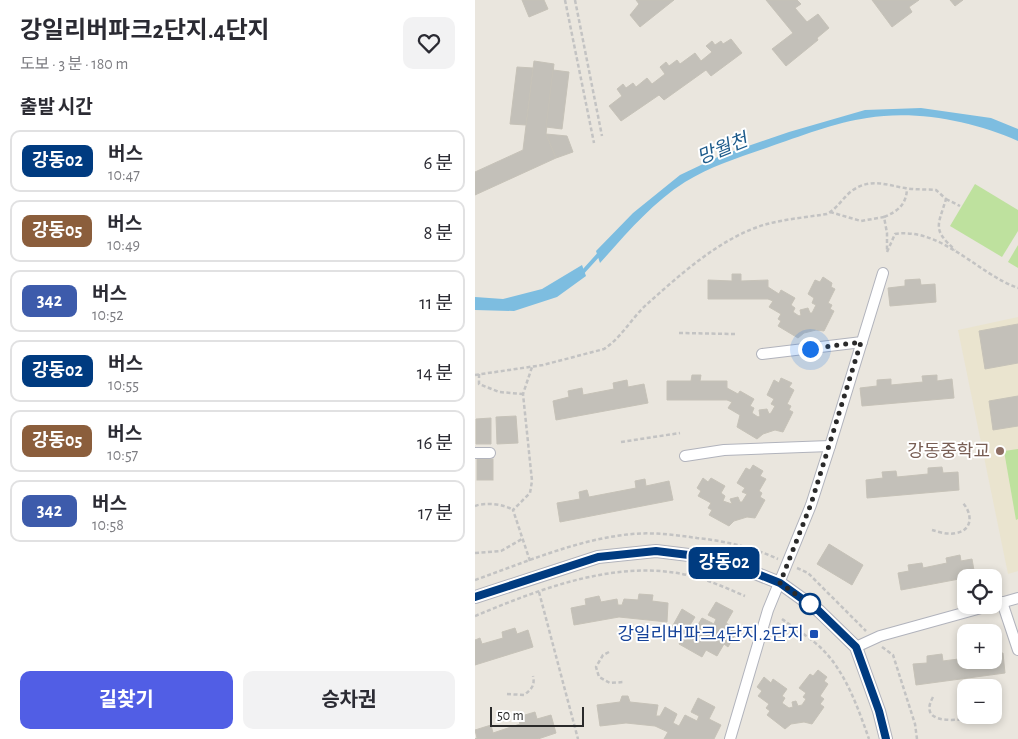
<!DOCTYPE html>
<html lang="ko">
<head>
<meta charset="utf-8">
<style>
  body { margin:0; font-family:"Alegreya Sans","Noto Sans KR",sans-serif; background:#f2f2f3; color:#2b2b33; height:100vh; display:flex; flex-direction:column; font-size:19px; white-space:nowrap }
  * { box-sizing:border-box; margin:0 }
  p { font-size:16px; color:#7c7c81 }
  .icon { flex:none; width:28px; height:28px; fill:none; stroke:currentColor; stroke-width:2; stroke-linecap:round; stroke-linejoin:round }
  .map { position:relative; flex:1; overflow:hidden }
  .drawer { display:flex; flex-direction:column; background:#fff; width:475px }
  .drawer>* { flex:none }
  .badge { padding:0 10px; border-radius:8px; font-size:18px; line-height:32px }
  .controls { position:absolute; left:482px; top:569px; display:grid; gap:10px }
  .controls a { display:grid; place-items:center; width:45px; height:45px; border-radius:10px; background:#fff; box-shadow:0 2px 8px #0003; font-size:25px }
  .scale { position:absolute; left:15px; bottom:12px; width:94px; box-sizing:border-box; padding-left:5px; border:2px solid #2a2a2a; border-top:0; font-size:14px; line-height:18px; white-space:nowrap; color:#2a2a2a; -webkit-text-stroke:4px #fff; paint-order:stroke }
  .you { position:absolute; width:25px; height:25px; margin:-12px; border:4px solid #fff; border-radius:50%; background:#1a73e8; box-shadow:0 0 0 8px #1a73e833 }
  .map>.badge { position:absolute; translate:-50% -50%; box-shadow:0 0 0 2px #fff }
  h2 { padding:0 20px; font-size:19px; line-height:45px }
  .round { display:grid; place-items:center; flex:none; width:52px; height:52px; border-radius:10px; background:#f2f2f3 }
  .overview { display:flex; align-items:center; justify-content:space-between; height:85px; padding:0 20px }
  h1 { font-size:24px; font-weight:700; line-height:38px }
  .primary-button { display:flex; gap:10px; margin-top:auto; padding:10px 20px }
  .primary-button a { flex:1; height:58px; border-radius:10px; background:#515ee5; color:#fff; font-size:20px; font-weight:700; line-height:58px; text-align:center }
  .primary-button a+a { background:#f2f2f3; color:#2b2b33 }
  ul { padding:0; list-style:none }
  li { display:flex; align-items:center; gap:15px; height:62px; margin:0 10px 8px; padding:0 10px; border:2px solid #e1e1e2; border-radius:10px }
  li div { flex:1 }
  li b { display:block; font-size:19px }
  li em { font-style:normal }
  li .badge { min-width:55px; font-weight:700; text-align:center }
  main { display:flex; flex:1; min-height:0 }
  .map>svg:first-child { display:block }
  .education { fill:#eae4cf }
  .pitch { fill:#bee19e }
  .water { fill:#7dbde0 }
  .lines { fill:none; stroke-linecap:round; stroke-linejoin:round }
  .stream { stroke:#7dbde0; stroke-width:4 }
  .building { fill:#c3c0b9; stroke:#c6c2b8 }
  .minor-casing { stroke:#b1b3bc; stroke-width:12 }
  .tertiary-casing { stroke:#b1b3bc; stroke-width:14 }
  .path { stroke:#c3c3c3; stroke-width:2.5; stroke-dasharray:4 2.5; stroke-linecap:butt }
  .minor { stroke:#fff; stroke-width:10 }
  .tertiary { stroke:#fff; stroke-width:12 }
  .line-casing { stroke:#fff; stroke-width:11 }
  .line { stroke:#003b80; stroke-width:8 }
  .walk { stroke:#2a2a2a; stroke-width:5; stroke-dasharray:0 9 }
  .education-dot { fill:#8d6e63; stroke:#fff; stroke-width:2 }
  .stop-dot { fill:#fff; stroke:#003b80; stroke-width:2.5 }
  .transit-dot { fill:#1a4fb4; stroke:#fff; stroke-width:2 }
  .labels { text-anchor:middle; stroke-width:4; stroke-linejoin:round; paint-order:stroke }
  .education-label { font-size:18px; fill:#785e54; stroke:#fff; text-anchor:end }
  .transit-label { font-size:18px; fill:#164399; stroke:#fff; text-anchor:end }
  .water-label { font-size:19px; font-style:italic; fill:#1d5b8b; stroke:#fff }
</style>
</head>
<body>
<main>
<section class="drawer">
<div class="overview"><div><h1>강일리버파크2단지.4단지</h1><p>도보 · 3 분 · 180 m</p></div><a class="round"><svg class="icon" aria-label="heart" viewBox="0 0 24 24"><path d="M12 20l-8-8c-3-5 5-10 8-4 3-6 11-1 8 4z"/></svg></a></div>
<h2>출발 시간</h2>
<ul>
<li><span class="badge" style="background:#003b80;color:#fff">강동02</span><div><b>버스</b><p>10:47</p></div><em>6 분</em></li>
<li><span class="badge" style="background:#8b5e3c;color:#fff">강동05</span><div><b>버스</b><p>10:49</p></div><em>8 분</em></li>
<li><span class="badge" style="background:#3d5bab;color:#fff">342</span><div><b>버스</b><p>10:52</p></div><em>11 분</em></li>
<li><span class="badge" style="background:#003b80;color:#fff">강동02</span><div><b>버스</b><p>10:55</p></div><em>14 분</em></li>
<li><span class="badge" style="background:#8b5e3c;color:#fff">강동05</span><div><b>버스</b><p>10:57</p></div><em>16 분</em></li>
<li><span class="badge" style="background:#3d5bab;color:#fff">342</span><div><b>버스</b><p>10:58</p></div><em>17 분</em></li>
</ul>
<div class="primary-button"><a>길찾기</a><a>승차권</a></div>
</section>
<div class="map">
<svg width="543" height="739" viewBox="0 0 543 739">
  <rect width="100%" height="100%" fill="#eae6de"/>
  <polygon class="education" points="543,317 543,571 533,574 483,330"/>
  <g class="pitch">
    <polygon points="500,184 543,210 543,231 527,257 475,226"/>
    <polygon points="543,245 543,268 533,262"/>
    <polygon points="543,449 543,519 541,520 529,451"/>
  </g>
  <g class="water">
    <path d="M446 108 516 118 543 129V141C497 121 442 110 392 118 362 122 323 137 294 147 265 157 236 166 210 182 177 203 151 234 125 263L121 251 158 213 205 175 247 155 314 132 390 110Z"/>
    <polygon points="107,265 111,276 82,297 39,311 0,310 0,297 28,299 67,289"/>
  </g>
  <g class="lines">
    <polyline class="stream" points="107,273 126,252"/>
  </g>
  <g class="building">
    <polygon points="47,0 69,0 73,9 54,17"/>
    <polygon points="161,0 199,0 165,27 155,15 164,4"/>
    <polygon points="291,0 322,0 326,4 320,8 332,22 343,14 354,28 342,38 343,40 311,66 297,49 318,33"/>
    <polygon points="397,0 444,0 434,7 437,12 417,27"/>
    <polygon points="475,0 488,0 480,6"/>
    <polygon points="256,39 267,53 236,76 231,70 189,100 184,95 146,121 134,106 147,96 142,89 148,84 151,88 158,83 161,87 172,78 177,84 190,74 185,67 191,62 194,66 202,60 205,64 220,53 226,61 237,52 231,46 237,41 240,45 246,41 248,44"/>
    <polygon points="59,61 79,64 71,134 81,158 0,195 0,172 48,150"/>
    <polygon points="42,67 58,68 51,125 35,124"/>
    <polygon points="78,70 94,72 87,129 71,127"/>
    <polygon points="71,134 92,136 98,152 81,158"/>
    <polygon points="257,274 266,274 266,281 293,280 293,287 304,294 306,290 320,298 316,305 320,308 318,312 324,316 326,315 325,310 333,308 335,313 337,313 341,305 337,303 339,298 333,294 340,280 345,282 348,277 357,283 356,287 360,289 353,303 357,305 355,309 359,311 349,331 341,330 329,333 323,338 303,326 306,321 303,319 306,314 294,307 298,301 293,299 233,299 233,280 257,281"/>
    <polygon points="445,279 446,285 460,284 461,302 415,306 413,288 430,286 430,280"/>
    <polygon points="543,324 543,363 510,369 504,331"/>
    <polygon points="217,375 226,375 225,381 252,381 252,388 263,394 265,391 279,399 275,406 279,408 277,413 283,417 285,416 284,410 292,409 294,414 296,413 300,406 296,404 299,399 292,395 299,380 304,383 306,378 317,383 314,387 319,390 312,404 316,406 314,410 318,412 308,432 300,430 288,434 282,439 262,427 265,415 253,408 257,402 252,400 192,400 192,381 216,381"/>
    <polygon points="462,375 462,381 477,379 479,398 387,406 385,388 402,386 402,380 416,379 416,385 448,382 447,376"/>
    <polygon points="152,380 153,387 169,384 173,403 81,420 78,401 94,397 93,391 107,388 108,395 139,389 138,383"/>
    <polygon points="543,396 543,426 518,430 514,401"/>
    <polygon points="41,416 43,443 22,444 21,417"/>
    <polygon points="16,418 16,444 1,444 1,419"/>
    <rect x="2" y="459" width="16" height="21"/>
    <polygon points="278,465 288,471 285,476 291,479 284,491 287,493 285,497 290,500 280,518 272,517 259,521 254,526 234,515 237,510 233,508 236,503 223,496 226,491 222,488 228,478 233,482 236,478 250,486 246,493 250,496 248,501 257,504 255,499 263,497 265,502 267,502 272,494 267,492 270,488 262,483 271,468 275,470"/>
    <polygon points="467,467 468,473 483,472 484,490 392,498 391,480 408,478 407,472 421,471 422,477 453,474 453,468"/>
    <polygon points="170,479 171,486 194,481 198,500 85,522 82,503 105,499 104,492 112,490 114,497 161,488 160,481"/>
    <polygon points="354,544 388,565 377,585 342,564"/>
    <polygon points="485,555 486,561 497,559 500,576 426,590 423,573 434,571 433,565 447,563 448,568 472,563 471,558"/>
    <polygon points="164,594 178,595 177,601 193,603 192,622 144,617 99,625 96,608 111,605 110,599 124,596 126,602 142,599 143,605 147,605 149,599 163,600"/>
    <polygon points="241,602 258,611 251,623 263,630 253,647 249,644 242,656 231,650 227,657 204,644 209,634 197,627 207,609 220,617 215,625 221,628 227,618 239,624 241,619 233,615"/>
    <polygon points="40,628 42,634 53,630 58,647 0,665 0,640 5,638 7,644 28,638 27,632"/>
    <polygon points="528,653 530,673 441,685 438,664 452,663 452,656 467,654 468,661 491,658 491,660 519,660 519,654"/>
    <polygon points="343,670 352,677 349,681 353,684 345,696 349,699 345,704 349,707 337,724 329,722 316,724 310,729 292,715 295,711 291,708 294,704 283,696 287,691 282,687 289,677 296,683 298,679 312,689 307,696 310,698 307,703 314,708 318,707 317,702 321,701 323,706 327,705 331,699 328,697 331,693 324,688 335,674 338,676"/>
    <polygon points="147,696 153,696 155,702 183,705 181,716 185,716 190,707 202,714 198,723 204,726 210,715 222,721 224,716 216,712 223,698 240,707 234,719 246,725 239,739 189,739 193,732 180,726 151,723 125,726 122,705 145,702"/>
    <polygon points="60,712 62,719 76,715 81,733 63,739 0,739 2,738 0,730 16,725 18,733 45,724 43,717"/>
  </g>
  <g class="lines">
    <defs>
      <g id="minor">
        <polyline points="287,354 387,342"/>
        <polyline points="0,453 15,453"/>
        <polyline points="210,456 249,450 355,446"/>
        <polyline points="527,602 543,650"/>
        <polyline points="522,604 543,598"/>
        <polyline points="381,647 405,636 517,605"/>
        <polyline points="255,739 293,610 336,505 355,446 408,273"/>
      </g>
      <polyline id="tertiary" points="0,597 123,557 181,551 230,557 270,569 305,583 344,611 381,647 404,711 411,739"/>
    </defs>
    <use href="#minor" class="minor-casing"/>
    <use href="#tertiary" class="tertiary-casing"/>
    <g class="path">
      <polyline points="90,0 119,143"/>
      <polyline points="100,0 127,136"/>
      <polyline points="471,199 485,206"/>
      <polyline points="355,212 386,221 409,217 412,233 412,250"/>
      <path d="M409 217C423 211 431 205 432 189"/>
      <path d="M412 252 420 234C466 227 503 274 543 288"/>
      <polyline points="204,333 260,334"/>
      <polyline points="4,374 4,384 24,392 48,394"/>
      <path d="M0 375 68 365 129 349C146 338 156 319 171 305 206 274 246 237 292 224 311 219 333 217 352 214 363 208 368 197 378 190 396 178 411 185 430 188 440 190 451 189 461 190L471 199C463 226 457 229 480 250"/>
      <polyline points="146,442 205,433"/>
      <path d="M0 506C10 502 29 504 38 510"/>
      <path d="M457 530C464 532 473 535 481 533 499 530 497 512 487 502"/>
      <polyline points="0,553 26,551 47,539"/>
      <polyline points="55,561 38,510 55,493 57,481 48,394 57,367"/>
      <polyline points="322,568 333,573 391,631"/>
      <path d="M0 580C51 562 103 539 157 534 179 532 201 535 222 538 250 541 277 547 303 559"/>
      <polyline points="64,592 103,739"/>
      <path d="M0 616C65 589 141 559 212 575 232 579 251 588 270 596"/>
      <path d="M307 619C319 628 333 636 345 647 370 670 383 708 394 739"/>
      <polyline points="407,647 418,655 440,724 442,739"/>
      <polyline points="134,652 128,655 121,667 124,677 135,683 149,682"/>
      <path d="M32 694 49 695C57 689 60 685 58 676"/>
      <path d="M458 697C444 722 474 721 490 719"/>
    </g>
    <use href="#minor" class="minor"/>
    <use href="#tertiary" class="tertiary"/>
  </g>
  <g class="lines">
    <defs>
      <polyline id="line" points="0,597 123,557 181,551 230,557 270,569 305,583 344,611 381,647 404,711 411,739"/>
    </defs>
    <use href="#line" class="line-casing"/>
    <use href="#line" class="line"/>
    <polyline class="walk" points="335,349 386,342 336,504 305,583 335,604"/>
  </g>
  <circle class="education-dot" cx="525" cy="451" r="5"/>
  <circle class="stop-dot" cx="335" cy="604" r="10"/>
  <rect class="transit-dot" x="334" y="629" width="10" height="10" rx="2.5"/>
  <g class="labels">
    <g class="education-label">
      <text x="515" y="457">강동중학교</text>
    </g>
    <g class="transit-label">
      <text x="329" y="640">강일리버파크4단지.2단지</text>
    </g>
    <g class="water-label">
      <text transform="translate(247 148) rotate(-22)" y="7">망월천</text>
    </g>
  </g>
</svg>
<div class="controls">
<a><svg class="icon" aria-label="locate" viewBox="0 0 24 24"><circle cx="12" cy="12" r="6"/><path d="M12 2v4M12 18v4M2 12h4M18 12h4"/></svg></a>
<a>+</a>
<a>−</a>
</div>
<div class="scale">50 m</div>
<div class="you" style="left:335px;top:349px"></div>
<b class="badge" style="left:249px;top:563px;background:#003b80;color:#fff">강동02</b>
</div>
</main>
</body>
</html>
